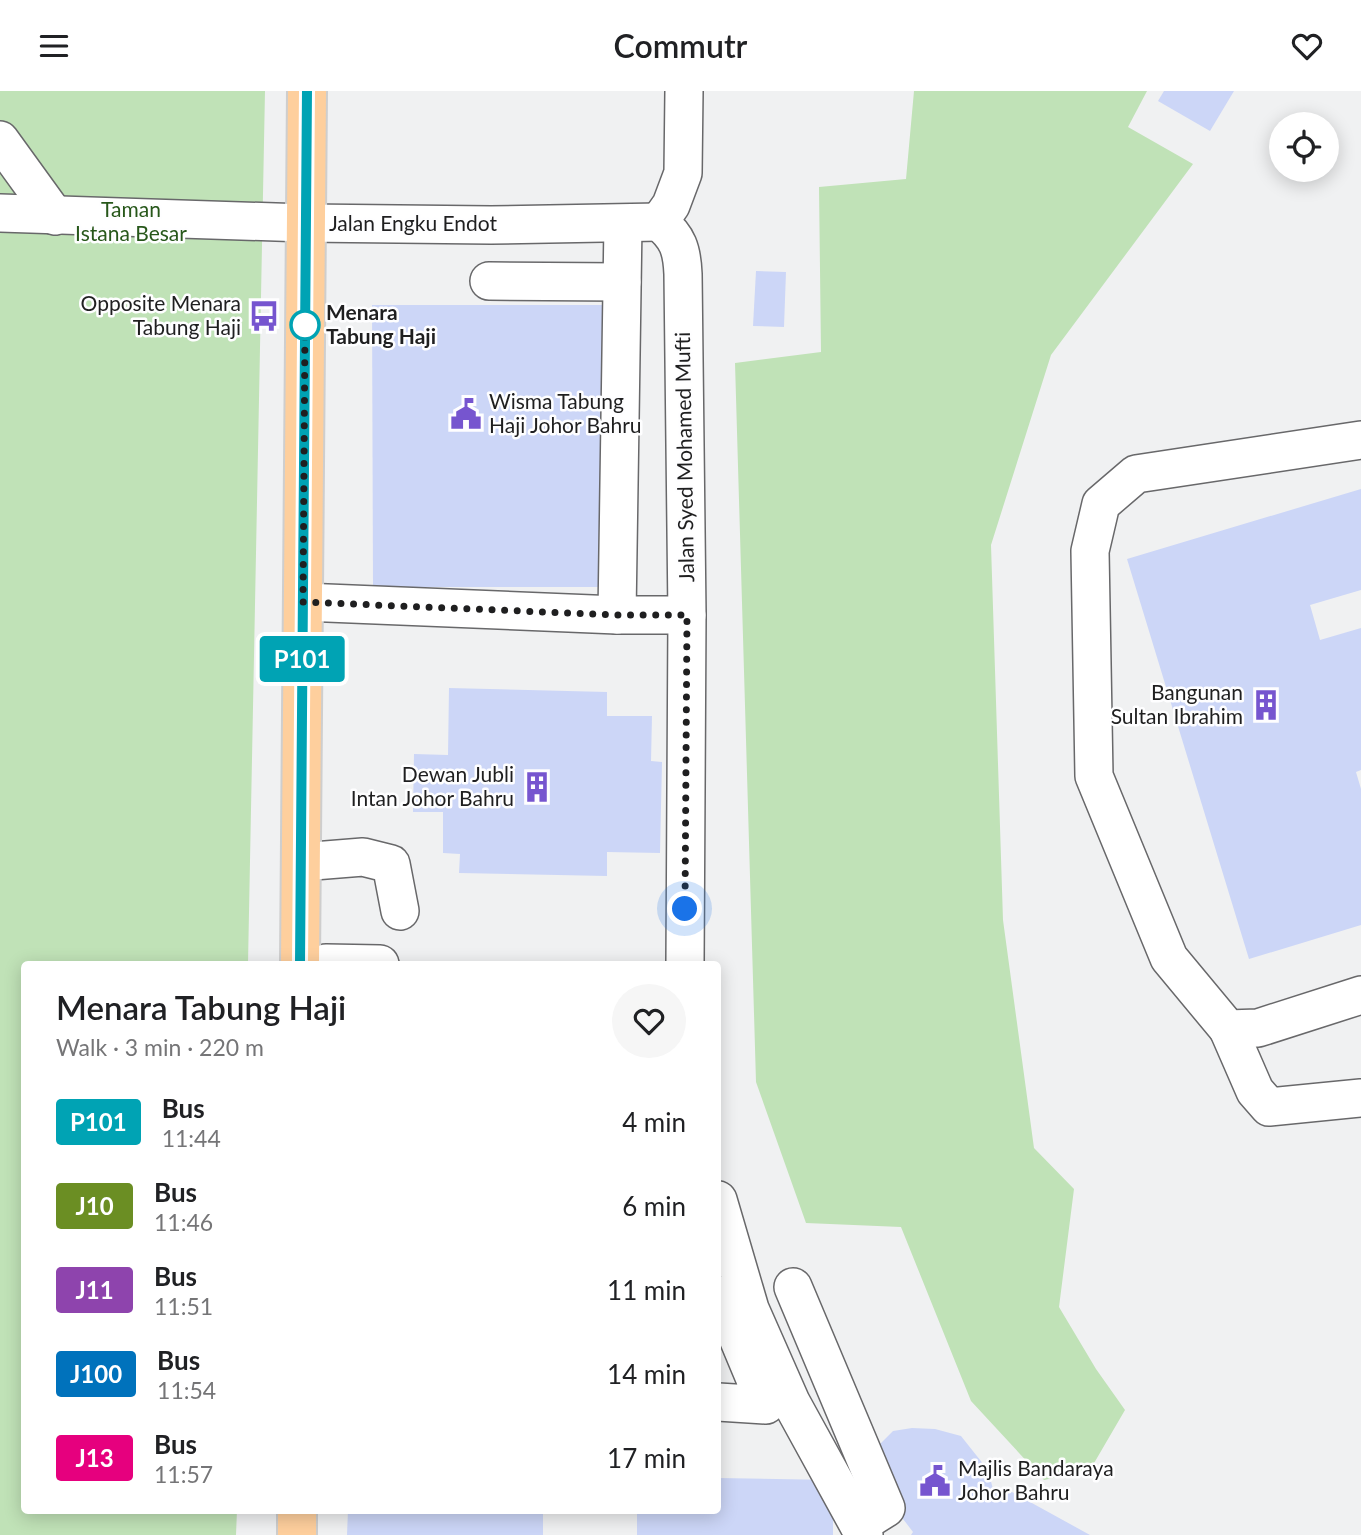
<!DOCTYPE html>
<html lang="en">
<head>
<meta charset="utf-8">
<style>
  body { margin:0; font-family:Lato,sans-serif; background:#f6f6f6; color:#202124; height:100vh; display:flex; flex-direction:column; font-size:26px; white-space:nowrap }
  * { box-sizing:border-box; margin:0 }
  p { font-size:23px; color:#757577 }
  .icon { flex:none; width:38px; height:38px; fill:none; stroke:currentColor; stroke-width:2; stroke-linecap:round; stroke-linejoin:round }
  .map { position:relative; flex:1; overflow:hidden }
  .sheet { position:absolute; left:21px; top:870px; width:700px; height:553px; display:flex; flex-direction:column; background:#fff; border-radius:7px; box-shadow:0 4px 18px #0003 }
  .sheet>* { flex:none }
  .badge { padding:0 14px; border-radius:5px; font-size:24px; line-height:46px }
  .buttons { position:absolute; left:1269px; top:21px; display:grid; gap:14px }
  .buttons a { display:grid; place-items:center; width:70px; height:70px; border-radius:50%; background:#fff; box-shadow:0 4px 18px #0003; font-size:35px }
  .you { position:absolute; width:35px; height:35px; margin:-18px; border:5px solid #fff; border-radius:50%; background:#1a73e8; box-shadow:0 0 0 10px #1a73e833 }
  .map>.badge { position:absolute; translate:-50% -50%; box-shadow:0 0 0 4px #fff }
  .round { display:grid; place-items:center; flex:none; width:74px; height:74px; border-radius:37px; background:#f6f6f6 }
  .head { display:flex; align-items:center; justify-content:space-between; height:119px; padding:0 35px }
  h1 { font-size:33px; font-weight:600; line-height:52px }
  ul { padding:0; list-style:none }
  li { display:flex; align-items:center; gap:21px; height:84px; padding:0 35px }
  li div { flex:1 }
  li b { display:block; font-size:26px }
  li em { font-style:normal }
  li .badge { min-width:77px; font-weight:700; text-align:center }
  header { display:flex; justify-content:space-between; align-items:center; height:91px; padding:0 35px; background:#fff; font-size:32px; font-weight:600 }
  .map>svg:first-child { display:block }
  .green { fill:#c0e2b7 }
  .building { fill:#ccd6f7 }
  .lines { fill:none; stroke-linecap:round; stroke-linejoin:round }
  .minor-casing { stroke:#68686a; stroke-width:40 }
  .major-casing { stroke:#cecece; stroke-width:42 }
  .minor { stroke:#fff; stroke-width:37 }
  .major { stroke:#fecf9d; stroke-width:38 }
  .line-casing { stroke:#fff; stroke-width:16 }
  .line { stroke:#00a3b4; stroke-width:10 }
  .walk { stroke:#1f1f20; stroke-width:7; stroke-dasharray:0 12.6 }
  .stop-dot { fill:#fff; stroke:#00a3b4; stroke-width:3.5 }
  .labels { text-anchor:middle; stroke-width:5; stroke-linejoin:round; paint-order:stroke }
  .park-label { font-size:21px; fill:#27571a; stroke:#fefeff }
  .street-label { font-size:21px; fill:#1f1f20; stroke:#fefeff }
  .poi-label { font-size:21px; fill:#1f1f20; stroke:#fefeff; text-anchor:end }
  .stop-label { font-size:21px; font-weight:bold; fill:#1f1f20; stroke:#fefeff; text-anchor:start }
</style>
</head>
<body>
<header><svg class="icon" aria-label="menu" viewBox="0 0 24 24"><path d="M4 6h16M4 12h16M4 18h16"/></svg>Commutr<svg class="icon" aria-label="heart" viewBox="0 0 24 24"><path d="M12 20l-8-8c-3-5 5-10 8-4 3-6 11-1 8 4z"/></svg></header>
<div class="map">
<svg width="1361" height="1444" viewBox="0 0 1361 1444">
  <rect width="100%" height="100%" fill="#f0f1f2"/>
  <g class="green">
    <polygon points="0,0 265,0 248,873 24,873 24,1419 237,1419 236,1444 0,1444"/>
    <polygon points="914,0 1147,0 1128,36 1193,73 1051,264 991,454 1003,829 1034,1057 1074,1098 1059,1216 1096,1278 1125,1319 1090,1379 1044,1389 971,1310 901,1136 806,1132 756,991 735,272 821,261 819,96 906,88"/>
  </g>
  <g class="building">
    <polygon points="1164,0 1234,0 1210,40 1158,10"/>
    <polygon points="756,180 786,181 784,236 753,235"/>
    <polygon points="372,214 607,214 607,496 373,496"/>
    <polygon points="1361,398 1361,499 1310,514 1320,549 1361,537 1361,679 1356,681 1361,698 1361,834 1249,868 1127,468"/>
    <polygon points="449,597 607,601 607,625 652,625 651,670 662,671 660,762 607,761 607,785 459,782 460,763 443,762 443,721 413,721 414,663 448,664"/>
    <polygon points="912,1337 935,1338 961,1345 988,1379 994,1402 1012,1401 1090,1444 911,1444 913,1441 900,1424 878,1355 893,1340"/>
    <polygon points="718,1387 833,1389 833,1444 637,1444 637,1419 718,1419"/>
    <polygon points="348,1419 543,1419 543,1444 347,1444"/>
  </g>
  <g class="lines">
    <defs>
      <g id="minor">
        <polyline points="0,49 55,125"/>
        <polyline points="0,122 305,132 491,134 659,131"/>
        <path d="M659 131C678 146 682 159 683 183L687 524 685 873"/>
        <polyline points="659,131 671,114 683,82 684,0"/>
        <polyline points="489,190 622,191"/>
        <polyline points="1361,349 1136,383 1101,413 1090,460 1094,685 1169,867 1228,938 1258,937 1361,904"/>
        <polyline points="303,511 617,524 687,524"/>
        <polyline points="617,524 623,133"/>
        <polyline points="301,771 363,766 391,773 400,820"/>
        <polyline points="326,872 380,873"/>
        <polyline points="1228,938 1255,1000 1269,1016 1361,1007"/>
        <polyline points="718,1109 750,1218 791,1311 864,1444"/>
        <polyline points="793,1196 886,1417 859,1434"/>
        <polyline points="718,1204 720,1204 766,1314 718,1311"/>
      </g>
      <g id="major">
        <polyline points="300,873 307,0"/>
        <polyline points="297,1444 297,1419"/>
      </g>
    </defs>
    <use href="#minor" class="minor-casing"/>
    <use href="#major" class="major-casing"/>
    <use href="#minor" class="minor"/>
    <use href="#major" class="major"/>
  </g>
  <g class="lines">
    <defs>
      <polyline id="line" points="300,873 307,0"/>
    </defs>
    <use href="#line" class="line-casing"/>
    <use href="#line" class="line"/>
    <polyline class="walk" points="305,234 303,511 617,524 687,524 685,818"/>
  </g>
  <defs>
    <symbol id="bus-bare" viewBox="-9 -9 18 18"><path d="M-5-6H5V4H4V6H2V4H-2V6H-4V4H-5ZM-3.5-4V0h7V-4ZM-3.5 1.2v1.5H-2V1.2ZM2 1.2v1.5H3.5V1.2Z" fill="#7655cf" stroke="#fefeff" stroke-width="2.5" paint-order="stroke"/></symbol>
    <symbol id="civic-bare" viewBox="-9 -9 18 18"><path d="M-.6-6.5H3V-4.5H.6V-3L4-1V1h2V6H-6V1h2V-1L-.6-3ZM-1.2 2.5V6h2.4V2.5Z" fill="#7655cf" stroke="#fefeff" stroke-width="2.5" paint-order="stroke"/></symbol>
    <symbol id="building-bare" viewBox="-9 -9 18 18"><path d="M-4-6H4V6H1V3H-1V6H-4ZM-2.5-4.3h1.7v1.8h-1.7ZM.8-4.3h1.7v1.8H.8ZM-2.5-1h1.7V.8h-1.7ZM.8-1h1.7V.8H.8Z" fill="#7655cf" stroke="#fefeff" stroke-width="2.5" paint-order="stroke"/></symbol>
  </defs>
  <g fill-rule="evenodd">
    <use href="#bus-bare" x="242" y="203" width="44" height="44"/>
    <use href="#civic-bare" x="444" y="301" width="44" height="44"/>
    <use href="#building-bare" x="1244" y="592" width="44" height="44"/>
    <use href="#building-bare" x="515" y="674" width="44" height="44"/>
    <use href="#civic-bare" x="913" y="1368" width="44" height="44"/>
  </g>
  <circle class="stop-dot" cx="305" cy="234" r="14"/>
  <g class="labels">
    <g class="park-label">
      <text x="131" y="126">Taman<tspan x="131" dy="24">Istana Besar</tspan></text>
    </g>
    <g class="street-label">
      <text x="413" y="140">Jalan Engku Endot</text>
      <text transform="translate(685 366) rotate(-91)" y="7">Jalan Syed Mohamed Mufti</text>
    </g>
    <g class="poi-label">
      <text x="241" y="220">Opposite Menara<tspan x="241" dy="24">Tabung Haji</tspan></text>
      <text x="489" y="318" text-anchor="start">Wisma Tabung<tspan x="489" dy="24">Haji Johor Bahru</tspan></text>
      <text x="1243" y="609">Bangunan<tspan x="1243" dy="24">Sultan Ibrahim</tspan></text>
      <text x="514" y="691">Dewan Jubli<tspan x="514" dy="24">Intan Johor Bahru</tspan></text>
      <text x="958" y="1385" text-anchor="start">Majlis Bandaraya<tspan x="958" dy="24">Johor Bahru</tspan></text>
    </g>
    <g class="stop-label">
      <text x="326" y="229">Menara<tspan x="326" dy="24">Tabung Haji</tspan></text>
    </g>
  </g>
</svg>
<div class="buttons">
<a><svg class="icon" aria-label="locate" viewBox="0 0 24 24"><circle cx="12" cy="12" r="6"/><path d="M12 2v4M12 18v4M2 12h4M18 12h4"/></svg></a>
</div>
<div class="you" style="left:685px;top:818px"></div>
<b class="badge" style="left:302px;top:568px;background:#00a3b4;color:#fff">P101</b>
<section class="sheet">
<div class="head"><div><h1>Menara Tabung Haji</h1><p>Walk · 3 min · 220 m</p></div><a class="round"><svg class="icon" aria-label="heart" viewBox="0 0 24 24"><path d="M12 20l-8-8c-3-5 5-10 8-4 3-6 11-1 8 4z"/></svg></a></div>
<ul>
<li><span class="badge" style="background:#00a3b4;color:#fff">P101</span><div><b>Bus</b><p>11:44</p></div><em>4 min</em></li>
<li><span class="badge" style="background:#6b8e23;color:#fff">J10</span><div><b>Bus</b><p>11:46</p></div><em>6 min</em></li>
<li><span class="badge" style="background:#8e44ad;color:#fff">J11</span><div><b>Bus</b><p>11:51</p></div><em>11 min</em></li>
<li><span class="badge" style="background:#0072bc;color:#fff">J100</span><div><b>Bus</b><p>11:54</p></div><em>14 min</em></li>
<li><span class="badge" style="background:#e6007e;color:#fff">J13</span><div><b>Bus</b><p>11:57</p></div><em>17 min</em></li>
</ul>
</section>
</div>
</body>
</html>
